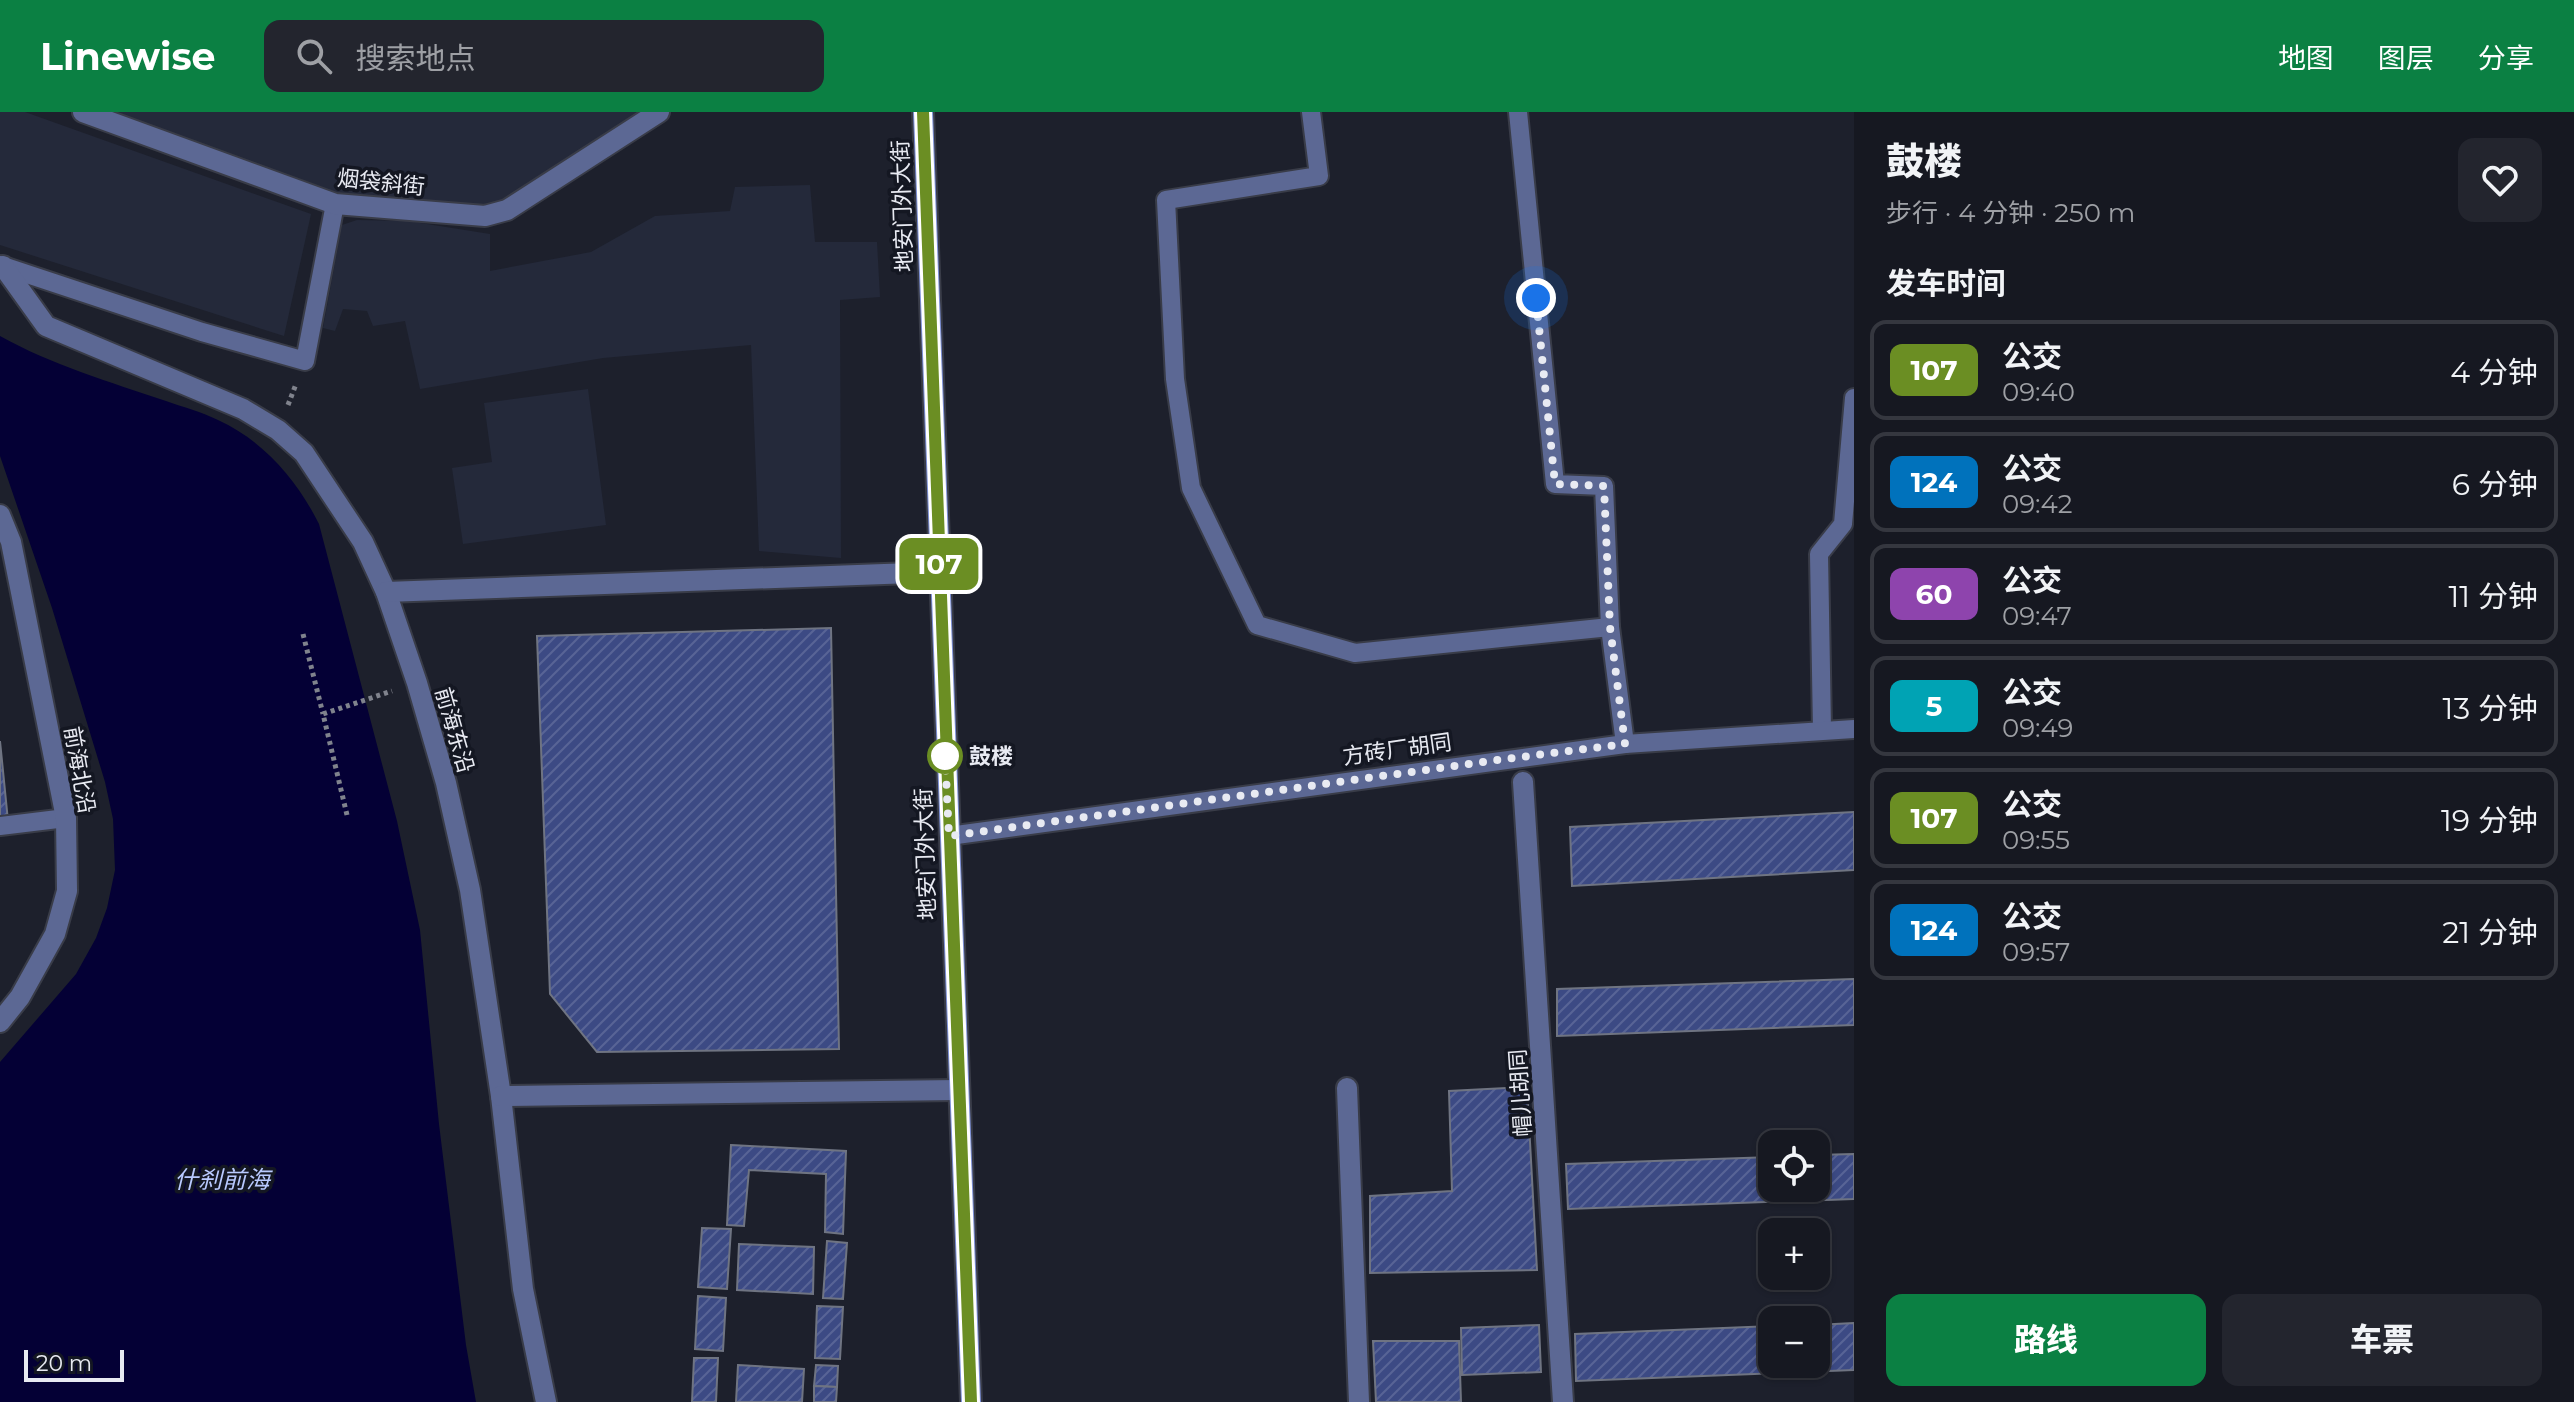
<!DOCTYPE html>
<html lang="zh">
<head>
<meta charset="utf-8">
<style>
  body { margin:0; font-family:Montserrat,"Noto Sans SC",sans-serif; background:#23252e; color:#f1f3f6; height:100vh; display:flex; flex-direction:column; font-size:30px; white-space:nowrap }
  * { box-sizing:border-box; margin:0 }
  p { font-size:26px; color:#9ea0a5 }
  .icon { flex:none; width:44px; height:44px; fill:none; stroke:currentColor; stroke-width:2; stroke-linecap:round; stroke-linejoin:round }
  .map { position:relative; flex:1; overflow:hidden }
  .panel { display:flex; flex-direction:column; background:#161821; width:720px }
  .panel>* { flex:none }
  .badge { padding:0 16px; border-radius:12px; font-size:28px; line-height:52px }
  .buttons { position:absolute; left:1758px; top:1018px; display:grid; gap:16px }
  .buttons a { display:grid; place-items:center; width:72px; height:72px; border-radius:16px; background:#161821; box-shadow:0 2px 6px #0004,0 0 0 2px #35373f; font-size:40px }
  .scale { position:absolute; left:24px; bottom:20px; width:100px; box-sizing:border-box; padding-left:8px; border:4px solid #e8eaf2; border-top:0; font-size:22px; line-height:28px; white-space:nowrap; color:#e8eaf2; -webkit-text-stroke:6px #141722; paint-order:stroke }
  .you { position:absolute; width:40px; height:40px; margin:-20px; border:6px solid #fff; border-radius:50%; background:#1a73e8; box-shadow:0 0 0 12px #1a73e833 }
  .map>.badge { position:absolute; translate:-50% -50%; box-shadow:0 0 0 4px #fff }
  h2 { padding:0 32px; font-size:30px; line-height:72px }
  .round { display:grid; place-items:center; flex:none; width:84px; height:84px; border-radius:16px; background:#23252e }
  .overview { display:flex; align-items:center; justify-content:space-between; height:136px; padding:0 32px }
  h1 { font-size:38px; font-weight:800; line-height:60px }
  .action { display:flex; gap:16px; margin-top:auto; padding:16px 32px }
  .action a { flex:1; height:92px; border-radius:16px; background:#0b8043; color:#fff; font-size:32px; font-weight:800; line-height:92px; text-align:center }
  .action a+a { background:#23252e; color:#f1f3f6 }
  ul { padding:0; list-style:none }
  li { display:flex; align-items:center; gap:24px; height:100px; margin:0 16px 12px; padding:0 16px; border:4px solid #35373f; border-radius:16px }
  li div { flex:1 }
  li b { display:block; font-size:30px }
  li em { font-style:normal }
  li .badge { min-width:88px; font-weight:700; text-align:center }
  header { display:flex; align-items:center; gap:48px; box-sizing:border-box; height:112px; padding:0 40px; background:#0b8043; color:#fff }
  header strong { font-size:38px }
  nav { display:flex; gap:44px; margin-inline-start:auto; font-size:28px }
  .search { width:560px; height:72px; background:#23252e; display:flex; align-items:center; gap:20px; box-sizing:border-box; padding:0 28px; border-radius:16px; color:#9ea0a5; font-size:30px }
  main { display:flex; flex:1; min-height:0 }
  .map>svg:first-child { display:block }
  .built { fill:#24293a }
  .water { fill:#040035 }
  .building { fill:url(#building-hatch); stroke:#6f7482; stroke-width:2 }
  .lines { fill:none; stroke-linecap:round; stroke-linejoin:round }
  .service-casing { stroke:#393c48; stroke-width:22 }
  .pedestrian-casing { stroke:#393c48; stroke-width:24 }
  .minor-casing { stroke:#393c48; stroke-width:24 }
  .secondary-casing { stroke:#393c48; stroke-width:24 }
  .path { stroke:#80838d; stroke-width:5; stroke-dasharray:4 4; stroke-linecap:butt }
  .service { stroke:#5c6894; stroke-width:18 }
  .pedestrian { stroke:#5c6894; stroke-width:20 }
  .minor { stroke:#5c6894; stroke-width:20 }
  .secondary { stroke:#7e91d8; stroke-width:20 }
  .line-casing { stroke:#fff; stroke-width:18 }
  .line { stroke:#6b8e23; stroke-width:12 }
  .walk { stroke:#e8eaf2; stroke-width:8; stroke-dasharray:0 14.4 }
  .stop-dot { fill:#fff; stroke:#6b8e23; stroke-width:4 }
  .labels { text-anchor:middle; stroke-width:7; stroke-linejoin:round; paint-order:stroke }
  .street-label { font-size:22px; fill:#e8eaf2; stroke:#141722 }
  .stop-label { font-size:22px; font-weight:bold; fill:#e8eaf2; stroke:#141722; text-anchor:start }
  .water-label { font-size:24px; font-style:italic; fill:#b9caff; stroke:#141722 }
</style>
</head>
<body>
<header>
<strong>Linewise</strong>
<div class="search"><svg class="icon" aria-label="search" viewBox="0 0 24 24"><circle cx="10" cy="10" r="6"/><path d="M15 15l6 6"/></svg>搜索地点</div>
<nav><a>地图</a><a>图层</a><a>分享</a></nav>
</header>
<main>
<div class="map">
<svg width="1854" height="1290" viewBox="0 0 1854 1290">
  <defs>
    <pattern id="building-hatch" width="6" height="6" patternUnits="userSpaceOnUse" patternTransform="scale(2)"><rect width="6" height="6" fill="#3c4a84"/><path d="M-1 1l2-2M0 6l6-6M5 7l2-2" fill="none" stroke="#586496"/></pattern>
  </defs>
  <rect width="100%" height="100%" fill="#1d202c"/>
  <g class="built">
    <polygon points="0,0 25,0 311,102 284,224 0,133"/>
    <polygon points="116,0 667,0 507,98 335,92"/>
    <polygon points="810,73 815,130 877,130 880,185 840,188 841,446 759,439 751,233 603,246 420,277 405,209 373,214 367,199 343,197 335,219 323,216 342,113 357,108 408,109 490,122 490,159 591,140 655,104 730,99 735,75"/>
    <polygon points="588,277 606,413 463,432 452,356 492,350 484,291"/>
  </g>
  <path class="water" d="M0 224C52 253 110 270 166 289 183 295 202 300 218 308 264 329 297 368 319 412L397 709 420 818 439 1012 466 1233 476 1290H0V950L76 862 96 826 107 796 115 758 113 707 105 670 52 496 0 344Z"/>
  <g class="building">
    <polygon points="831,516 839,937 597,940 550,882 537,524"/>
    <polygon points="0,629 8,709 0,709"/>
    <polygon points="1854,700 1854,758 1572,774 1570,715"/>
    <polygon points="1854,867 1854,913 1557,924 1557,877"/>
    <polygon points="1527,975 1537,1158 1370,1161 1370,1084 1452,1079 1449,979"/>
    <polygon points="731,1033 846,1039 843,1122 825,1120 826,1062 749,1058 744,1114 727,1113"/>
    <polygon points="1854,1042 1854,1087 1568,1097 1566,1052 1772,1045 1772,1076 1816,1076 1816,1043"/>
    <polygon points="702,1116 731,1117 727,1177 698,1175"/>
    <polygon points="827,1129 847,1131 843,1187 823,1186"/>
    <polygon points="739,1132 814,1135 813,1182 737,1178"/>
    <polygon points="698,1184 726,1186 723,1239 695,1237"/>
    <polygon points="817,1194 843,1195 840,1247 815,1246"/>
    <polygon points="1854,1211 1854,1258 1576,1269 1575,1222 1772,1214 1772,1252 1816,1252 1816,1213"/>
    <polygon points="1539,1213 1541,1260 1462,1263 1461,1216"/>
    <polygon points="1373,1229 1459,1229 1461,1290 1376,1290"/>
    <polygon points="694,1246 718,1246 716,1290 692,1290"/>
    <polygon points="738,1253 804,1257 802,1290 736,1290"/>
    <polygon points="816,1253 838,1254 837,1275 814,1274"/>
    <polygon points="814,1274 837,1275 836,1290 814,1290"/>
  </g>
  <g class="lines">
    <defs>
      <g id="service">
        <polyline points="1311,0 1319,64 1166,88 1175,267 1191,376 1257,513 1355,541 1610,515"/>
        <polyline points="1518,0 1555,372 1604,374 1610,515 1625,632"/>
        <polyline points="0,153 202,220 305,249 335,92"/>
        <polyline points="1822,618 1819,442 1843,412 1854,286"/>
        <polyline points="0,714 66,706"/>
        <polyline points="949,724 1625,632 1854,617"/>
      </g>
      <polyline id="pedestrian" points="83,0 335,92 485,104 507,98 659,0"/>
      <g id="minor">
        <polyline points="3,154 46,214 243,297 278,318 304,341 363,430 386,480 417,571 446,671 470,778 501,984 523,1177 546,1290"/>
        <polyline points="0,403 11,430 66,706 67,779 55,822 20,885 0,910"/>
        <polyline points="386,480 939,460"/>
        <polyline points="1523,670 1563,1290"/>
        <polyline points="1347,976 1359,1290"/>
        <polyline points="501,984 957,978"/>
      </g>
      <polyline id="secondary" points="923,0 971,1290"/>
    </defs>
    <use href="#service" class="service-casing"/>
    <use href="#pedestrian" class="pedestrian-casing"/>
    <use href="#minor" class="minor-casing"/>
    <use href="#secondary" class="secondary-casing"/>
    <g class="path">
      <polyline points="288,293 296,272"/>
      <polyline points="303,522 323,602"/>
      <polyline points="347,703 323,602 392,579"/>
    </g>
    <use href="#service" class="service"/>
    <use href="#pedestrian" class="pedestrian"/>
    <use href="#minor" class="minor"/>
    <use href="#secondary" class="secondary"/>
  </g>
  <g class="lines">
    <defs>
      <polyline id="line" points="923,0 971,1290"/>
    </defs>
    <use href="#line" class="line-casing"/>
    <use href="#line" class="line"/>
    <polyline class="walk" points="945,644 949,724 1505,647 1625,632 1610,515 1604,374 1555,372 1536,186"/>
  </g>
  <circle class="stop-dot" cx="945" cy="644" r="16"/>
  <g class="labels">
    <g class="street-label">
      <text transform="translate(381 70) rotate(6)" y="8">烟袋斜街</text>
      <text transform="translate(902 94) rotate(-92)" y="8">地安门外大街</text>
      <text transform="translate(455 618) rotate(74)" y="8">前海东沿</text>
      <text transform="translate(1397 637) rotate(-8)" y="8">方砖厂胡同</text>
      <text transform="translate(80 658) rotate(80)" y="8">前海北沿</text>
      <text transform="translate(925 742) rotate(-92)" y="8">地安门外大街</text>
      <text transform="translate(1520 981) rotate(-94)" y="8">帽儿胡同</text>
    </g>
    <g class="stop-label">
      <text x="969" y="652">鼓楼</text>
    </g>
    <g class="water-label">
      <text x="222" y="1076">什刹前海</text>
    </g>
  </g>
</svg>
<div class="buttons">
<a><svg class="icon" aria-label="locate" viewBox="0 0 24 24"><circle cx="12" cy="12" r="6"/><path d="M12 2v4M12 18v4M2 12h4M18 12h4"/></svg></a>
<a>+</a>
<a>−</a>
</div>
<div class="scale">20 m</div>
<div class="you" style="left:1536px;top:186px"></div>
<b class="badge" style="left:939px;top:452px;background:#6b8e23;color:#fff">107</b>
</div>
<section class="panel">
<div class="overview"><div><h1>鼓楼</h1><p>步行 · 4 分钟 · 250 m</p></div><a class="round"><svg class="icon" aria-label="heart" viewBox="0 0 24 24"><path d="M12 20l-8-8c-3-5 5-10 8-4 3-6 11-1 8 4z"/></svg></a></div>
<h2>发车时间</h2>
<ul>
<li><span class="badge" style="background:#6b8e23;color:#fff">107</span><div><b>公交</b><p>09:40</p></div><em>4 分钟</em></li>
<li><span class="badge" style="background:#0072bc;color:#fff">124</span><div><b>公交</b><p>09:42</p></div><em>6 分钟</em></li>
<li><span class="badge" style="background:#8e44ad;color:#fff">60</span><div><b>公交</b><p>09:47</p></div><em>11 分钟</em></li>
<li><span class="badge" style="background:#00a3b4;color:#fff">5</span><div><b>公交</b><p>09:49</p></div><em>13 分钟</em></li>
<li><span class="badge" style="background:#6b8e23;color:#fff">107</span><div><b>公交</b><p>09:55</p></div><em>19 分钟</em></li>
<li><span class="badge" style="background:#0072bc;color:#fff">124</span><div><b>公交</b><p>09:57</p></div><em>21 分钟</em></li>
</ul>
<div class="action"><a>路线</a><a>车票</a></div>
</section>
</main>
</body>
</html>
